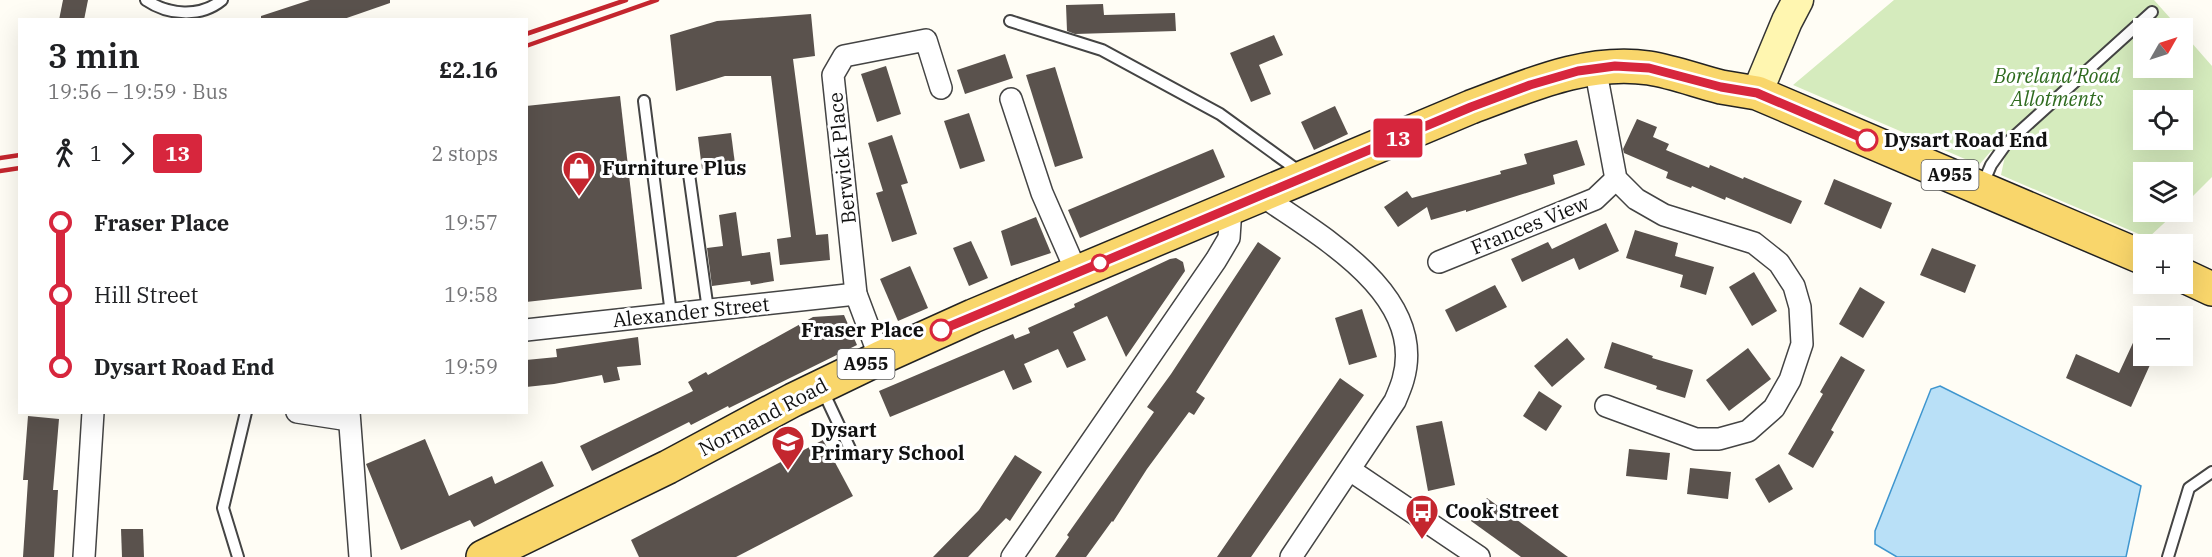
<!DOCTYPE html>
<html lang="en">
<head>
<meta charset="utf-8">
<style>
  body { margin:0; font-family:"IBM Plex Serif",serif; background:#f6f6f6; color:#202124; height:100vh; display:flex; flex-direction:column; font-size:22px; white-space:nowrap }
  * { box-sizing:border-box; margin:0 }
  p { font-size:20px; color:#757577 }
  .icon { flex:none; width:33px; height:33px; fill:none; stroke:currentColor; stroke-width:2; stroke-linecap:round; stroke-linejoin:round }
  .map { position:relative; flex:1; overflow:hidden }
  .panel { position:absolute; left:18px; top:18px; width:510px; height:396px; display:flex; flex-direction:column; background:#fff; border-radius:0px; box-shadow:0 6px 24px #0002 }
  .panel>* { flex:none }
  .badge { padding:0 12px; border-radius:4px; font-size:21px; line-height:39px }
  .needle { width:39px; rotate:51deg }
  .tools { position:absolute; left:2133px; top:18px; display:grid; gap:12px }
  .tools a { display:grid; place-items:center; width:60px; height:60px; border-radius:0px; background:#fff; box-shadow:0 6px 24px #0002; font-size:30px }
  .map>.badge { position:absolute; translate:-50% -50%; box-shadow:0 0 0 3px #fff }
  .legs { display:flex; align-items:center; gap:9px; height:66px; padding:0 30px; font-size:20px }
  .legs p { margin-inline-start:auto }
  .summary { display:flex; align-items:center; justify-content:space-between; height:102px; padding:0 30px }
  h1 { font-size:33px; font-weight:600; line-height:45px }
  ul { padding:0 30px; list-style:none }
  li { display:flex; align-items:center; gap:21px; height:72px; font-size:22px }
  li i { display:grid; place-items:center; width:9px; height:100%; margin:0 8px; background:currentColor }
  li i::after { content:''; width:15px; height:15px; margin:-8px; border:4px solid; border-radius:50%; background:#fff }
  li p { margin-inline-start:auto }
  li:first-child i { background:linear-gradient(#0000 50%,currentColor 0) }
  li:last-child i { background:linear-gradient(currentColor 50%,#0000 0) }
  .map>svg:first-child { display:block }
  .green { fill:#d5ebbd; fill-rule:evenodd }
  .water { fill:#b9e0f7; stroke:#3f96cf; stroke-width:1.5 }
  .building { fill:#5a524d }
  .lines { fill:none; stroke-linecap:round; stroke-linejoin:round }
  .service-casing { stroke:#444; stroke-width:14 }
  .minor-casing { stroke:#444; stroke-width:24 }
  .secondary-casing { stroke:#333; stroke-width:33 }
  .primary-casing { stroke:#222; stroke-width:36 }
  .service { stroke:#fff; stroke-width:10 }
  .minor { stroke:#fff; stroke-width:21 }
  .secondary { stroke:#fff6b0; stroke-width:30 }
  .primary { stroke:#f9d66b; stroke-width:33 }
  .rail { stroke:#c4262e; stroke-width:4.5 }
  .line-1-casing { stroke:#fff; stroke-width:14 }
  .line-1 { stroke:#d7263d; stroke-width:9 }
  .stop-1-dot { fill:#fff; stroke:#d7263d; stroke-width:3 }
  .labels { text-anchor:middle; stroke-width:6; stroke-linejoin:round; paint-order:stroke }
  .shield { fill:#fff; stroke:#585858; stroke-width:1.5 }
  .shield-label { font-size:18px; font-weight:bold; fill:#111 }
  .park-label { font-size:20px; font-style:italic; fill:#2f6b1f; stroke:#fff }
  .stop-label { font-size:20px; font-weight:bold; fill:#111; stroke:#fff; text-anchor:start }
  .street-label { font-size:20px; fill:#111; stroke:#fff }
  .poi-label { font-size:20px; font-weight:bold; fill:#111; stroke:#fff; text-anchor:start }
</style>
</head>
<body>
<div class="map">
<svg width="2212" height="557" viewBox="0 0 2212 557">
  <rect width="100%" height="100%" fill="#fffdf5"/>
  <path class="green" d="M1894 0H2154L2179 28H2144V68H2182L2183 33 2212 66V177L2183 206 2182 172H2144V212H2176L2148 238 2001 175 2005 156 1991 151 1979 165 1793 85ZM2144 100H2182V140H2144Z"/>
  <polygon class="water" points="1940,386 2141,486 2126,557 1897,557 1875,544 1875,531 1931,389"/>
  <g class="building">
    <polygon points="63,0 88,0 84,20 59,20"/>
    <polygon points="310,0 390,0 390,3 341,20 261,20 261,16"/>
    <polygon points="1103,4 1104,15 1175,13 1176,31 1075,34 1067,31 1066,5"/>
    <polygon points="811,14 815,56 793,59 816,235 828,234 830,260 780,265 777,239 791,237 771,76 725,76 676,91 670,35 717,21"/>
    <polygon points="1274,35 1283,55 1259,65 1271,94 1251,102 1230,53"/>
    <polygon points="1005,54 1013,78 965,94 957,70"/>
    <polygon points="886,66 901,114 877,122 861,74"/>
    <polygon points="1055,67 1083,158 1055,167 1026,75"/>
    <polygon points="620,96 642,289 526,302 526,106"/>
    <polygon points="1335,106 1348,134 1314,150 1301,122"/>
    <polygon points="969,113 985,161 960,169 944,121"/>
    <polygon points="1637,119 1657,127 1653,137 1669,144 1666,150 1709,168 1710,165 1743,179 1744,177 1802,201 1791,224 1726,197 1725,200 1692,186 1691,188 1666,178 1668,172 1624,153 1623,149"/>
    <polygon points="731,133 735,164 702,169 698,137"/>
    <polygon points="892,135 908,183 901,185 917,234 892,242 876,193 883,191 868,143"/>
    <polygon points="1577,140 1585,165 1553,175 1555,184 1466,212 1466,210 1431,220 1427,207 1398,227 1384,207 1407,191 1412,198 1501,174 1500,171 1527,164 1524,154"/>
    <polygon points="1213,149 1225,177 1080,238 1068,210"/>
    <polygon points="1834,179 1892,203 1881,229 1824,204"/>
    <polygon points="736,212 742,256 770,252 774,281 751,285 750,281 712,286 707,248 723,246 719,215"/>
    <polygon points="1036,217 1051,253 1011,266 1001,231"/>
    <polygon points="1606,223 1619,251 1579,270 1574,258 1522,282 1511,259 1548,242 1552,249"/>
    <polygon points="1635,230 1678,243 1675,256 1714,267 1706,295 1680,287 1683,275 1626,258"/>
    <polygon points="971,241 988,278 969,286 953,248"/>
    <polygon points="1258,242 1281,258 1196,392 1205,398 1194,415 1189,412 1147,469 1113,522 1112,521 1086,557 1055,557 1069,537 1067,535 1154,412 1147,407 1171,374"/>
    <polygon points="1932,248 1976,265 1965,293 1920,275"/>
    <polygon points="1176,258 1183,262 1185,271 1126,357 1107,316 1073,332 1086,360 1067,368 1058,349 1024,364 1032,382 1013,390 1004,370 890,417 879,391 1013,334 1015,339 1030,333 1028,328 1075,307 1074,304 1170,259"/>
    <polygon points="910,266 928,308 898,321 880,279"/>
    <polygon points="1754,272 1777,311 1752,326 1729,287"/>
    <polygon points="1495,285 1507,307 1456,332 1445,310"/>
    <polygon points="1860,287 1885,302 1863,338 1839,324"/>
    <polygon points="1362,309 1377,357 1349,365 1335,318"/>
    <polygon points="844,315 857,345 729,408 728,406 691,425 689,422 592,471 580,446 693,391 688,382 706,372 708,375 813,317"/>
    <polygon points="2144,319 2144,356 2154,356 2131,407 2066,378 2076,354 2119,373"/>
    <polygon points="638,337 641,365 617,367 620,380 604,383 602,375 554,384 526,387 526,360 557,357 556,349"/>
    <polygon points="1567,338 1585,359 1552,387 1534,366"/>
    <polygon points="1612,342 1653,356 1652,358 1693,370 1685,398 1656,389 1657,386 1604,368"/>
    <polygon points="1748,348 1771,379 1729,411 1706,380"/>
    <polygon points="1841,356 1865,370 1831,430 1834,432 1813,468 1788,454 1823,394 1820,392"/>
    <polygon points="1340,378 1364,395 1336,435 1251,557 1217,557"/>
    <polygon points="1539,391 1562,406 1546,431 1523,416"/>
    <polygon points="28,416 59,419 53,490 58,490 54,557 23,557 28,480 23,480"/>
    <polygon points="1442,421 1455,485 1428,491 1416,426"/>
    <polygon points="425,439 449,496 492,476 495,484 542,461 554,486 474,527 470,520 401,550 366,464"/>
    <polygon points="823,440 853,496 736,557 639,557 631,540"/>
    <polygon points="1629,449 1670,453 1667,480 1626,476"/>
    <polygon points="1015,455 1042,472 1010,521 1006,518 968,557 933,557 979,510"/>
    <polygon points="1779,464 1793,489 1769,503 1755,479"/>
    <polygon points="1690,468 1731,472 1728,499 1687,494"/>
    <polygon points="1487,498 1568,557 1521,557 1471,521"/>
    <polygon points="121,529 143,529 144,557 122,557"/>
  </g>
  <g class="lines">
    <defs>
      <g id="service">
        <path d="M146 0C168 15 200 18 222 0"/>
        <polyline points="1010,21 1102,50 1220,114 1300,172"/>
        <polyline points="644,101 671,314"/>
        <polyline points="689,174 708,310"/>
        <polyline points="1982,186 1991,165 2006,144 2152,12"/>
        <polyline points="822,389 852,453"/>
        <polyline points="238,557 223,508 246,412"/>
        <polyline points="2168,557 2189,488 2212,472"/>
      </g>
      <g id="minor">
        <polyline points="1595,67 1616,179 1636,199 1664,215 1754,243 1779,263 1794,286 1800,307 1802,344 1790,380 1774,408 1748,431 1719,439 1696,439 1606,406"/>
        <polyline points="1011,99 1042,193 1077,273"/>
        <path d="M1261 195C1318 235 1428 294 1403 380 1401 387 1398 394 1395 401L1291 557"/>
        <polyline points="1439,262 1595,199 1616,179"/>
        <polyline points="526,330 856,294"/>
        <polyline points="880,358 856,294 833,75 844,56 926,40 941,88"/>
        <polyline points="297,412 349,420"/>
        <polyline points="349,412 360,557"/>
        <polyline points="1350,470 1479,557"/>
        <polyline points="84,557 93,412"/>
        <polyline points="1012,557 1216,260 1229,238 1231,208"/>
      </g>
      <polyline id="secondary" points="1757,93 1787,21 1798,0"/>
      <g id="primary">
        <polyline points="2182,275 2212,289"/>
        <path d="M483 557 668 467 793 400 880 358 973 316 1471 107C1528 86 1586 59 1649 68 1674 72 1697 81 1721 87 1733 89 1745 91 1757 93L2144 258"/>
      </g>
    </defs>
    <use href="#service" class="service-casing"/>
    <use href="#minor" class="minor-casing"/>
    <use href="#secondary" class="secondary-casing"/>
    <use href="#primary" class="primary-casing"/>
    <use href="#service" class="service"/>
    <use href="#minor" class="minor"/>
    <use href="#secondary" class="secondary"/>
    <use href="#primary" class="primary"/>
    <g class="rail">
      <polyline points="526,34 626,0"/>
      <polyline points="526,46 657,0"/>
      <polyline points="0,158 20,155"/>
      <polyline points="0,171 20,168"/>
    </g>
  </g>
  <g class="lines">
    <defs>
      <polyline id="line-1" points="941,330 1471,107 1530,85 1578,71 1615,66 1649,68 1721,87 1757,93 1867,140"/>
    </defs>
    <use href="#line-1" class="line-1-casing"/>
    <use href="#line-1" class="line-1"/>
  </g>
  <defs>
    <symbol id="shop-pin" viewBox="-11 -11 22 30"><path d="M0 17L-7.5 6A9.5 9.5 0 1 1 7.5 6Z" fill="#c4262e" stroke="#fff"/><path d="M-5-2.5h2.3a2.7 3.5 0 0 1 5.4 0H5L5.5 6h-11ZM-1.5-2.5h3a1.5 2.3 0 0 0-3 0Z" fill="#fff"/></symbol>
    <symbol id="school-pin" viewBox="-11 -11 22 30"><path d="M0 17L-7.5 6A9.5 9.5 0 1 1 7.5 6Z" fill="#c4262e" stroke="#fff"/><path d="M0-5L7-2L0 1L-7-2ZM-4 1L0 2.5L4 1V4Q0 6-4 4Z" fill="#fff"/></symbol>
    <symbol id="bus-pin" viewBox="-11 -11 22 30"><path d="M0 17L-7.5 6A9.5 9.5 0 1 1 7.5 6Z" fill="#c4262e" stroke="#fff"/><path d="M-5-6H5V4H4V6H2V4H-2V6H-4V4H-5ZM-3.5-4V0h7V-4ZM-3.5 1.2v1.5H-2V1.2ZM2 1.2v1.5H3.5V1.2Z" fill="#fff"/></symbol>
  </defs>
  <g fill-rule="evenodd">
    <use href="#shop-pin" x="560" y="149" width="38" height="52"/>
    <use href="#school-pin" x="769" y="423" width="38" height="52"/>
    <use href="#bus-pin" x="1403" y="492" width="38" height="52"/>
  </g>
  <g class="stop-1-dot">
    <circle cx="1867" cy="140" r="10"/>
    <circle cx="1100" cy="263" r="8"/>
    <circle cx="941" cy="330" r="10"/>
  </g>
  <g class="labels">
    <g class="shield">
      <rect x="1921.5" y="160" width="57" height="30" rx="4.5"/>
      <rect x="837.5" y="349" width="57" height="30" rx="4.5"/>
    </g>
    <g class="shield-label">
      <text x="1950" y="181">A955</text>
      <text x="866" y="370">A955</text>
    </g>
    <g class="park-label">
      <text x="2057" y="83">Boreland Road<tspan x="2057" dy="23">Allotments</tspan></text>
    </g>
    <g class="stop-label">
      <text x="1884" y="147">Dysart Road End</text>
      <text x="924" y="337" text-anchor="end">Fraser Place</text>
    </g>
    <g class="street-label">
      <text transform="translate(842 158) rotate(-96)" y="7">Berwick Place</text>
      <text transform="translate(1530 225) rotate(-22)" y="7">Frances View</text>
      <text transform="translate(691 312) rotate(-6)" y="7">Alexander Street</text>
      <text transform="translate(763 417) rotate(-28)" y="7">Normand Road</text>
    </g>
    <g class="poi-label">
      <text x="602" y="175">Furniture Plus</text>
      <text x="811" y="437">Dysart<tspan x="811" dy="23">Primary School</tspan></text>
      <text x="1445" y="518">Cook Street</text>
    </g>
  </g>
</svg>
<div class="tools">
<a><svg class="needle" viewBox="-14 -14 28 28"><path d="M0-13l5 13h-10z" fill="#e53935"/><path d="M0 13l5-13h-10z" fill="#757577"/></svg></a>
<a><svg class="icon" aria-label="locate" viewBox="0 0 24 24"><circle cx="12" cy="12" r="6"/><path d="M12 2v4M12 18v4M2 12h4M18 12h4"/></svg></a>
<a><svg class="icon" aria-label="layers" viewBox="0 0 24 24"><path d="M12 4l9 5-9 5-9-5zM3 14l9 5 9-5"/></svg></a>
<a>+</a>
<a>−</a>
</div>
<b class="badge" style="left:1398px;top:138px;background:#d7263d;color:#fff">13</b>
<section class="panel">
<div class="summary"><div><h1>3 min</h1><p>19:56 – 19:59 · Bus</p></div><b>£2.16</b></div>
<div class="legs"><svg class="icon" aria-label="walk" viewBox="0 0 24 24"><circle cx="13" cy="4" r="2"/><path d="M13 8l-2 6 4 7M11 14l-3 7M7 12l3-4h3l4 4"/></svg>1<svg class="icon" aria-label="forward" viewBox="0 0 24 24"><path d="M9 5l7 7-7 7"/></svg><b class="badge" style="background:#d7263d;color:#fff">13</b><p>2 stops</p></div>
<ul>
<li><i style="color:#d7263d"></i><b>Fraser Place</b><p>19:57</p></li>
<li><i style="color:#d7263d"></i><span>Hill Street</span><p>19:58</p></li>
<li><i style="color:#d7263d"></i><b>Dysart Road End</b><p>19:59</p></li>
</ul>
</section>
</div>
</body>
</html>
